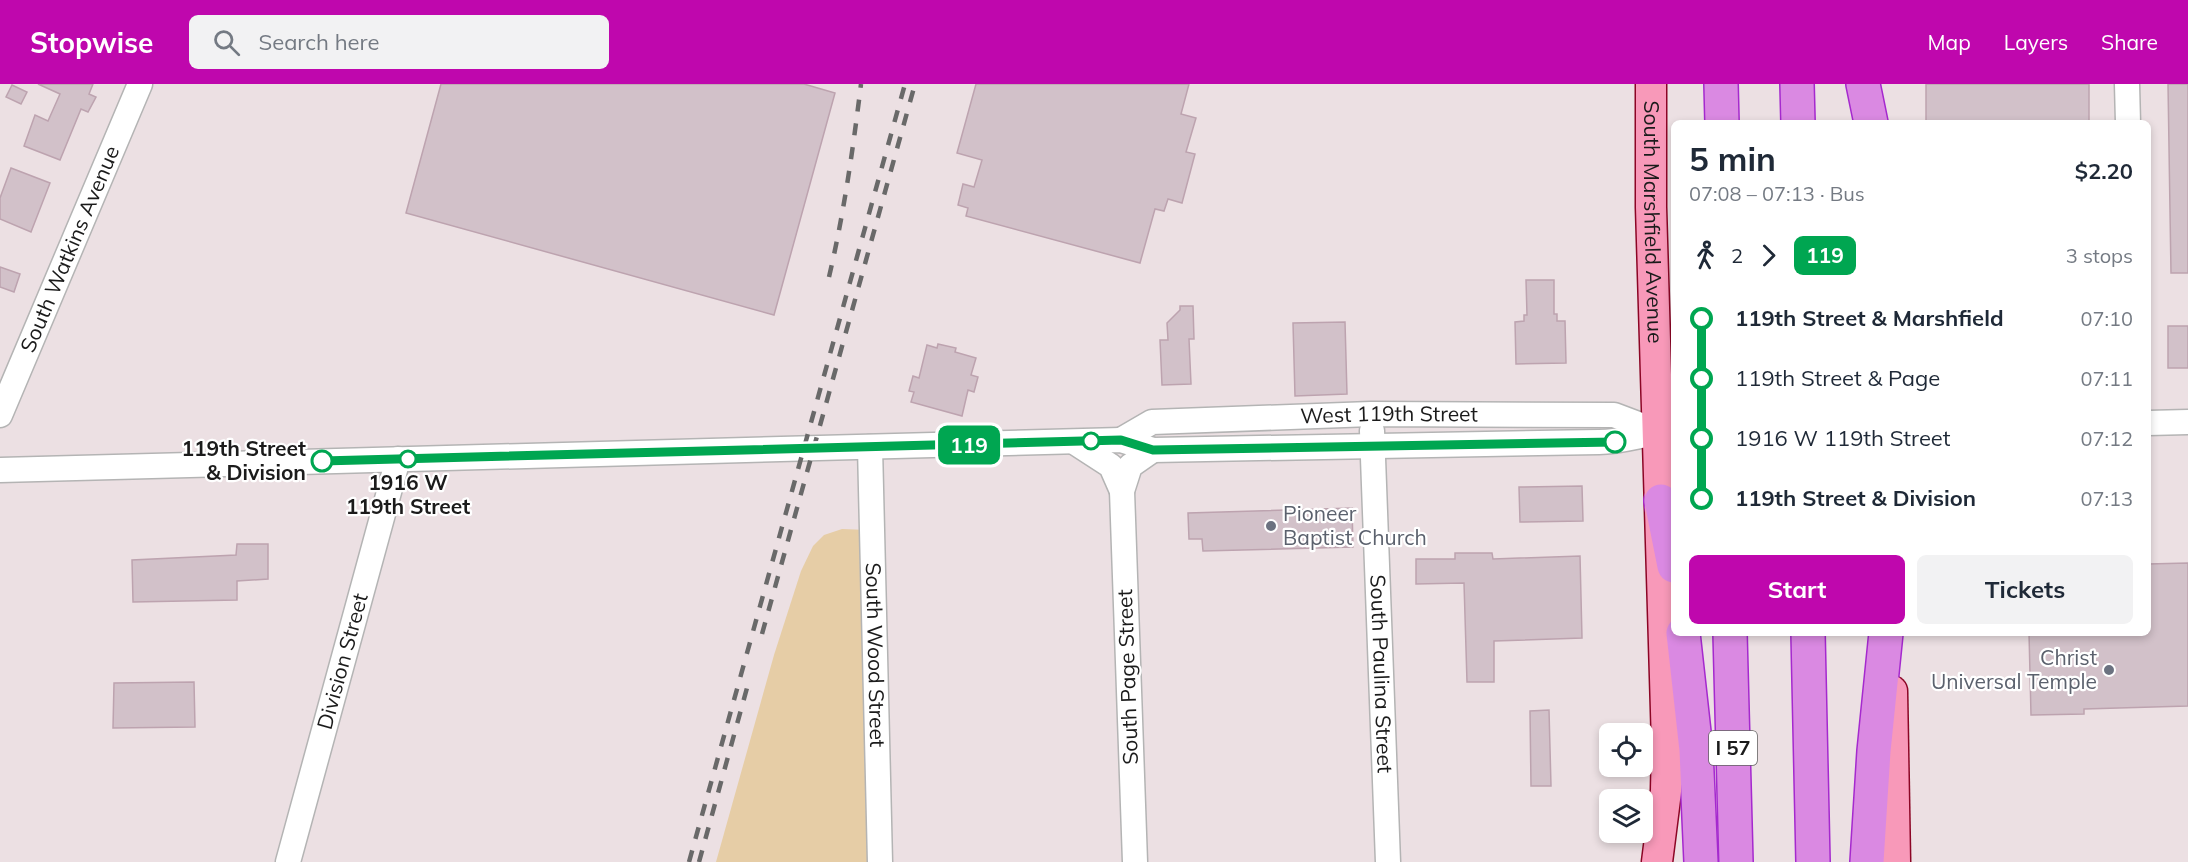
<!DOCTYPE html>
<html lang="en">
<head>
<meta charset="utf-8">
<style>
  body { margin:0; font-family:Mulish,sans-serif; background:#f2f2f3; color:#1f2937; height:100vh; display:flex; flex-direction:column; font-size:22px; white-space:nowrap }
  * { box-sizing:border-box; margin:0 }
  p { font-size:20px; color:#747a83 }
  .icon { flex:none; width:33px; height:33px; fill:none; stroke:currentColor; stroke-width:2; stroke-linecap:round; stroke-linejoin:round }
  .map { position:relative; flex:1; overflow:hidden }
  .sheet { position:absolute; left:1671px; top:36px; width:480px; height:516px; display:flex; flex-direction:column; background:#fff; border-radius:9px; box-shadow:0 3px 9px #0003 }
  .sheet>* { flex:none }
  .badge { padding:0 12px; border-radius:9px; font-size:21px; line-height:39px }
  .tools { position:absolute; left:1599px; top:639px; display:grid; gap:12px }
  .tools a { display:grid; place-items:center; width:54px; height:54px; border-radius:9px; background:#fff; box-shadow:0 3px 9px #0003; font-size:30px }
  .map>.badge { position:absolute; translate:-50% -50%; box-shadow:0 0 0 3px #fff }
  .legs { display:flex; align-items:center; gap:9px; height:66px; padding:0 18px; font-size:20px }
  .legs p { margin-inline-start:auto }
  .summary { display:flex; align-items:center; justify-content:space-between; height:102px; padding:0 18px }
  h1 { font-size:33px; font-weight:700; line-height:45px }
  .button { display:flex; gap:12px; margin-top:auto; padding:12px 18px }
  .button a { flex:1; height:69px; border-radius:9px; background:#bf07ad; color:#fff; font-size:24px; font-weight:700; line-height:69px; text-align:center }
  .button a+a { background:#f2f2f3; color:#1f2937 }
  ul { padding:0 18px; list-style:none }
  li { display:flex; align-items:center; gap:21px; height:60px; font-size:22px }
  li i { display:grid; place-items:center; width:9px; height:100%; margin:0 8px; background:currentColor }
  li i::after { content:''; width:15px; height:15px; margin:-8px; border:4px solid; border-radius:50%; background:#fff }
  li p { margin-inline-start:auto }
  li:first-child i { background:linear-gradient(#0000 50%,currentColor 0) }
  li:last-child i { background:linear-gradient(currentColor 50%,#0000 0) }
  header { display:flex; align-items:center; gap:36px; box-sizing:border-box; height:84px; padding:0 30px; background:#bf07ad; color:#fff }
  header strong { font-size:28px }
  nav { display:flex; gap:33px; margin-inline-start:auto; font-size:21px }
  .search { width:420px; height:54px; background:#f2f2f3; display:flex; align-items:center; gap:15px; box-sizing:border-box; padding:0 21px; border-radius:9px; color:#747a83; font-size:22px }
  .map>svg:first-child { display:block }
  .grass { fill:#e6cda6 }
  .building { fill:#d2c1c9; stroke:#bda3af; stroke-width:1.5 }
  .lines { fill:none; stroke-linecap:round; stroke-linejoin:round }
  .minor-casing { stroke:#b4b4b4; stroke-width:27 }
  .major-casing { stroke:#8c0525; stroke-width:33 }
  .highway-casing { stroke:#a529ce; stroke-width:36 }
  .minor { stroke:#fff; stroke-width:24 }
  .major { stroke:#f899b9; stroke-width:30 }
  .highway { stroke:#da89e2; stroke-width:33 }
  .rail { stroke:#696969; stroke-width:4.5; stroke-dasharray:12 12; stroke-linecap:butt }
  .line-1-casing { stroke:#fff; stroke-width:14 }
  .line-1 { stroke:#00a651; stroke-width:9 }
  .stop-1-dot { fill:#fff; stroke:#00a651; stroke-width:3 }
  .worship-dot { fill:#6b7280; stroke:#fff; stroke-width:2 }
  .labels { text-anchor:middle; stroke-width:4.5; stroke-linejoin:round; paint-order:stroke }
  .shield { fill:#fff; stroke:#5f5f5f; stroke-width:1.5 }
  .shield-label { font-size:20px; font-weight:bold; fill:#1b1b1b }
  .street-label { font-size:21px; fill:#1b1b1b; stroke:#fff }
  .stop-label { font-size:21px; font-weight:bold; fill:#1b1b1b; stroke:#fff; text-anchor:end }
  .worship-label { font-size:21px; fill:#5b616d; stroke:#fff; text-anchor:start }
</style>
</head>
<body>
<header>
<strong>Stopwise</strong>
<div class="search"><svg class="icon" aria-label="search" viewBox="0 0 24 24"><circle cx="10" cy="10" r="6"/><path d="M15 15l6 6"/></svg>Search here</div>
<nav><a>Map</a><a>Layers</a><a>Share</a></nav>
</header>
<div class="map">
<svg width="2188" height="778" viewBox="0 0 2188 778">
  <rect width="100%" height="100%" fill="#ece0e3"/>
  <polygon class="grass" points="842,445 868,446 877,778 716,778 774,571 801,487 813,462 824,451"/>
  <g class="building">
    <polygon points="38,0 93,0 89,10 96,13 88,28 81,25 60,76 24,62 35,31 48,37 60,10"/>
    <polygon points="441,0 804,0 835,9 774,231 406,129"/>
    <polygon points="976,0 1189,0 1181,30 1196,34 1186,68 1195,70 1182,119 1168,115 1164,127 1155,125 1140,179 966,132 968,124 958,121 963,100 974,103 982,76 957,69"/>
    <rect x="1926" y="0" width="163" height="39"/>
    <polygon points="2168,0 2188,0 2188,189 2171,189"/>
    <polygon points="12,1 27,8 21,20 6,13"/>
    <polygon points="11,84 50,99 31,148 0,135 0,114"/>
    <polygon points="0,183 20,190 14,208 0,203"/>
    <polygon points="1526,196 1554,196 1554,230 1557,230 1557,237 1565,237 1566,279 1516,280 1515,238 1524,237 1524,231 1527,231"/>
    <polygon points="1180,222 1193,222 1194,255 1189,255 1191,300 1162,301 1160,256 1168,256 1167,239 1180,226"/>
    <polygon points="1345,238 1347,310 1295,312 1293,239"/>
    <rect x="2168" y="242" width="20" height="42"/>
    <polygon points="938,260 956,264 955,268 976,274 971,291 978,293 974,308 968,306 962,332 911,318 914,308 909,307 913,292 919,294 927,261 937,264"/>
    <polygon points="1582,402 1583,437 1520,438 1519,403"/>
    <polygon points="1352,424 1353,463 1203,467 1202,455 1189,455 1188,429"/>
    <polygon points="237,460 268,460 268,495 237,497 237,516 133,518 132,476 236,471"/>
    <polygon points="1455,469 1492,469 1493,475 1580,472 1582,554 1494,557 1494,598 1467,598 1464,499 1416,500 1416,475 1455,475"/>
    <polygon points="2188,479 2188,622 2084,625 2084,630 2031,631 2029,549 2148,549 2148,480"/>
    <polygon points="194,598 195,643 113,644 114,599"/>
    <polygon points="1549,626 1551,702 1531,702 1530,627"/>
  </g>
  <g class="lines">
    <defs>
      <g id="minor">
        <polyline points="2127,0 2128,39"/>
        <path id="s1" d="M0 331 140 0"/>
        <polyline points="2148,339 2188,338"/>
        <path id="s2" d="M1372 347 1388 778"/>
        <path id="s3" d="M1121 356 1152 338 1371 330 1614 331 1659 348"/>
        <polyline points="1074,358 1111,382 1122,407"/>
        <path id="s4" d="M870 363 880 778"/>
        <path d="M0 386 1121 356 1153 366 1599 358C1625 358 1649 348 1674 347"/>
        <path id="s5" d="M288 778 398 375"/>
        <polyline points="1135,778 1122,407 1130,382 1153,366"/>
      </g>
      <g id="major">
        <path id="s6" d="M1651 0V123L1667 660 1666 707 1657 778"/>
        <polyline points="1892,607 1895,778"/>
      </g>
      <g id="highway">
        <polyline points="1721,0 1722,39"/>
        <polyline points="1797,0 1798,39"/>
        <polyline points="1863,0 1871,39"/>
        <polyline points="1661,417 1674,482"/>
        <polyline points="1683,549 1696,666 1701,778"/>
        <polyline points="1730,549 1736,778"/>
        <polyline points="1808,549 1813,778"/>
        <polyline points="1867,778 1874,667 1886,549"/>
      </g>
    </defs>
    <use href="#minor" class="minor-casing"/>
    <use href="#major" class="major-casing"/>
    <use href="#highway" class="highway-casing"/>
    <use href="#minor" class="minor"/>
    <use href="#major" class="major"/>
    <use href="#highway" class="highway"/>
    <g class="rail">
      <path d="M829 193C844 129 853 65 861 0"/>
      <polyline points="762,550 915,0"/>
      <polyline points="689,778 905,0"/>
      <polyline points="699,778 750,593"/>
    </g>
  </g>
  <g class="lines">
    <defs>
      <polyline id="line-1" points="322,377 1121,356 1153,366 1615,358"/>
    </defs>
    <use href="#line-1" class="line-1-casing"/>
    <use href="#line-1" class="line-1"/>
  </g>
  <g class="stop-1-dot">
    <circle cx="1091" cy="357" r="8"/>
    <circle cx="1615" cy="358" r="10"/>
    <circle cx="408" cy="375" r="8"/>
    <circle cx="322" cy="377" r="10"/>
  </g>
  <g class="worship-dot">
    <circle cx="1271" cy="442" r="6"/>
    <circle cx="2109" cy="586" r="6"/>
  </g>
  <g class="labels">
    <rect class="shield" x="1709" y="647" width="48" height="34" rx="4.5"/>
    <g class="shield-label">
      <text x="1733" y="671">I 57</text>
    </g>
    <g class="street-label">
      <text dy="7" stroke="none"><textPath href="#s6" startOffset="138">South Marshfield Avenue</textPath></text>
      <text dy="7" stroke="none"><textPath href="#s1" startOffset="180">South Watkins Avenue</textPath></text>
      <text dy="7" stroke="none"><textPath href="#s3" startOffset="273">West 119th Street</textPath></text>
      <text dy="7" stroke="none"><textPath href="#s4" startOffset="208">South Wood Street</textPath></text>
      <text dy="7" stroke="none"><textPath href="#s5" startOffset="208">Division Street</textPath></text>
      <text dy="7" stroke="none"><textPath href="#s2" startOffset="243">South Paulina Street</textPath></text>
      <text transform="translate(1128 593) rotate(-92)" y="7">South Page Street</text>
    </g>
    <g class="stop-label">
      <text x="306" y="372">119th Street<tspan x="306" dy="24">&amp; Division</tspan></text>
      <text x="408" y="406" text-anchor="middle">1916 W<tspan x="408" dy="24">119th Street</tspan></text>
    </g>
    <g class="worship-label">
      <text x="1283" y="437">Pioneer<tspan x="1283" dy="24">Baptist Church</tspan></text>
      <text x="2097" y="581" text-anchor="end">Christ<tspan x="2097" dy="24">Universal Temple</tspan></text>
    </g>
  </g>
</svg>
<div class="tools">
<a><svg class="icon" aria-label="locate" viewBox="0 0 24 24"><circle cx="12" cy="12" r="6"/><path d="M12 2v4M12 18v4M2 12h4M18 12h4"/></svg></a>
<a><svg class="icon" aria-label="layers" viewBox="0 0 24 24"><path d="M12 4l9 5-9 5-9-5zM3 14l9 5 9-5"/></svg></a>
</div>
<b class="badge" style="left:969px;top:361px;background:#00a651;color:#fff">119</b>
<section class="sheet">
<div class="summary"><div><h1>5 min</h1><p>07:08 – 07:13 · Bus</p></div><b>$2.20</b></div>
<div class="legs"><svg class="icon" aria-label="walk" viewBox="0 0 24 24"><circle cx="13" cy="4" r="2"/><path d="M13 8l-2 6 4 7M11 14l-3 7M7 12l3-4h3l4 4"/></svg>2<svg class="icon" aria-label="forward" viewBox="0 0 24 24"><path d="M9 5l7 7-7 7"/></svg><b class="badge" style="background:#00a651;color:#fff">119</b><p>3 stops</p></div>
<ul>
<li><i style="color:#00a651"></i><b>119th Street &amp; Marshfield</b><p>07:10</p></li>
<li><i style="color:#00a651"></i><span>119th Street &amp; Page</span><p>07:11</p></li>
<li><i style="color:#00a651"></i><span>1916 W 119th Street</span><p>07:12</p></li>
<li><i style="color:#00a651"></i><b>119th Street &amp; Division</b><p>07:13</p></li>
</ul>
<div class="button"><a>Start</a><a>Tickets</a></div>
</section>
</div>
</body>
</html>
